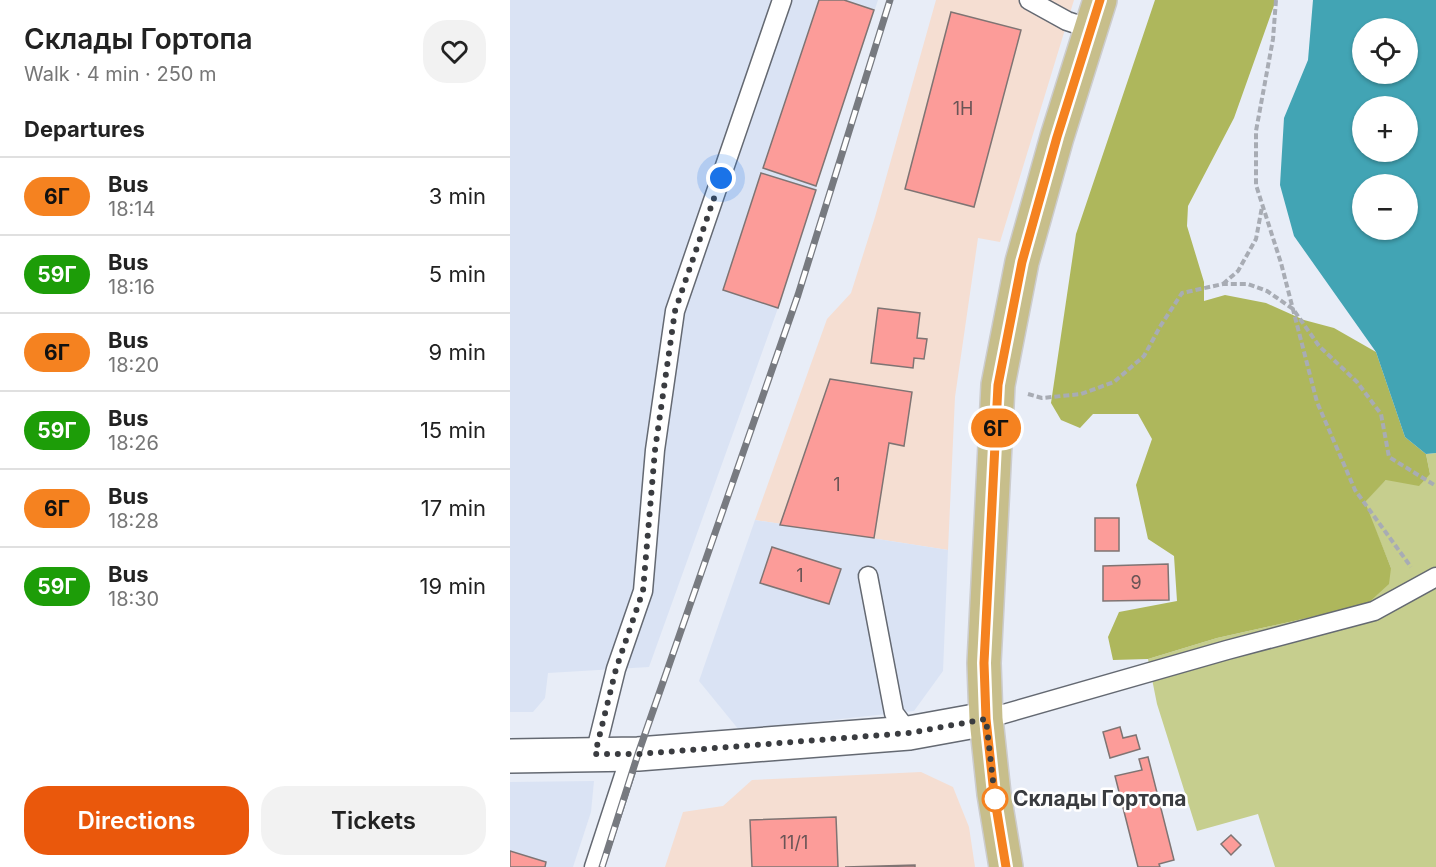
<!DOCTYPE html>
<html lang="en">
<head>
<meta charset="utf-8">
<style>
  body { margin:0; font-family:Inter,sans-serif; background:#f2f2f2; color:#222; height:100vh; display:flex; flex-direction:column; font-size:22px; white-space:nowrap }
  * { box-sizing:border-box; margin:0 }
  p { font-size:20px; color:#767676 }
  .icon { flex:none; width:33px; height:33px; fill:none; stroke:currentColor; stroke-width:2; stroke-linecap:round; stroke-linejoin:round }
  .map { position:relative; flex:1; overflow:hidden }
  .panel { display:flex; flex-direction:column; background:#fff; width:510px }
  .panel>* { flex:none }
  .badge { padding:0 12px; border-radius:20px; font-size:21px; line-height:39px }
  .buttons { position:absolute; left:842px; top:18px; display:grid; gap:12px }
  .buttons a { display:grid; place-items:center; width:66px; height:66px; border-radius:50%; background:#fff; box-shadow:0 2px 4px #0004; font-size:30px }
  .you { position:absolute; width:30px; height:30px; margin:-15px; border:4px solid #fff; border-radius:50%; background:#1a73e8; box-shadow:0 0 0 9px #1a73e833 }
  .map>.badge { position:absolute; translate:-50% -50%; box-shadow:0 0 0 3px #fff }
  h2 { padding:0 24px; font-size:22px; line-height:54px }
  .round { display:grid; place-items:center; flex:none; width:63px; height:63px; border-radius:24px; background:#f2f2f2 }
  .head { display:flex; align-items:center; justify-content:space-between; height:102px; padding:0 24px }
  h1 { font-size:28px; font-weight:600; line-height:45px }
  .primary-button { display:flex; gap:12px; margin-top:auto; padding:12px 24px }
  .primary-button a { flex:1; height:69px; border-radius:24px; background:#ea580c; color:#fff; font-size:24px; font-weight:600; line-height:69px; text-align:center }
  .primary-button a+a { background:#f2f2f2; color:#222 }
  ul { padding:0; list-style:none }
  li { display:flex; align-items:center; gap:18px; height:78px; padding:0 24px; border-top:2px solid #e0e0e0 }
  li div { flex:1 }
  li b { display:block; font-size:22px }
  li em { font-style:normal }
  li .badge { min-width:66px; font-weight:700; text-align:center }
  main { display:flex; flex:1; min-height:0 }
  .map>svg:first-child { display:block }
  .commercial { fill:#f5ded2 }
  .built { fill:#dae3f4 }
  .green { fill:#c6ce8e }
  .forest { fill:#aeb75c }
  .water { fill:#42a4b4; fill-rule:evenodd }
  .building { fill:#fc9c99; stroke:#7f7473; stroke-width:1.5 }
  .lines { fill:none; stroke-linecap:round; stroke-linejoin:round }
  .lane-casing { stroke:#646972; stroke-width:21 }
  .street-casing { stroke:#646972; stroke-width:36 }
  .primary-casing { stroke:#cccccd; stroke-width:36 }
  .path { stroke:#a8acb4; stroke-width:4; stroke-dasharray:6 3; stroke-linecap:butt }
  .lane { stroke:#fff; stroke-width:18 }
  .street { stroke:#fff; stroke-width:33 }
  .primary { stroke:#c7be8b; stroke-width:33 }
  .rail-casing { stroke:#777a80; stroke-width:7 }
  .rail { stroke:#fff; stroke-width:4.5; stroke-dasharray:14; stroke-linecap:butt }
  .line-casing { stroke:#fff; stroke-width:14 }
  .line { stroke:#f58220; stroke-width:9 }
  .walk { stroke:#3a3c40; stroke-width:6; stroke-dasharray:0 10.8 }
  .stop-dot { fill:#fff; stroke:#f58220; stroke-width:3 }
  .labels { text-anchor:middle; stroke-width:5; stroke-linejoin:round; paint-order:stroke }
  .number-label { font-size:18px; fill:#6a5456 }
  .stop-label { font-size:21px; font-weight:bold; fill:#3a3c40; stroke:#fff; text-anchor:start }
</style>
</head>
<body>
<main>
<section class="panel">
<div class="head"><div><h1>Склады Гортопа</h1><p>Walk · 4 min · 250 m</p></div><a class="round"><svg class="icon" aria-label="heart" viewBox="0 0 24 24"><path d="M12 20l-8-8c-3-5 5-10 8-4 3-6 11-1 8 4z"/></svg></a></div>
<h2>Departures</h2>
<ul>
<li><span class="badge" style="background:#f58220;color:#111">6Г</span><div><b>Bus</b><p>18:14</p></div><em>3 min</em></li>
<li><span class="badge" style="background:#1d9d08;color:#fff">59Г</span><div><b>Bus</b><p>18:16</p></div><em>5 min</em></li>
<li><span class="badge" style="background:#f58220;color:#111">6Г</span><div><b>Bus</b><p>18:20</p></div><em>9 min</em></li>
<li><span class="badge" style="background:#1d9d08;color:#fff">59Г</span><div><b>Bus</b><p>18:26</p></div><em>15 min</em></li>
<li><span class="badge" style="background:#f58220;color:#111">6Г</span><div><b>Bus</b><p>18:28</p></div><em>17 min</em></li>
<li><span class="badge" style="background:#1d9d08;color:#fff">59Г</span><div><b>Bus</b><p>18:30</p></div><em>19 min</em></li>
</ul>
<div class="primary-button"><a>Directions</a><a>Tickets</a></div>
</section>
<div class="map">
<svg width="926" height="867" viewBox="0 0 926 867">
  <rect width="100%" height="100%" fill="#e8edf7"/>
  <g class="commercial">
    <polygon points="426,0 564,0 490,242 468,238 445,397 438,550 245,520 317,319 341,293 365,217"/>
    <polygon points="411,772 443,787 459,827 465,867 155,867 173,812 213,806 242,780"/>
  </g>
  <g class="built">
    <polygon points="0,0 368,0 306,186 306,190 268,308 139,667 38,673 35,698 23,712 0,712"/>
    <polygon points="245,520 438,550 433,671 404,711 229,730 189,681"/>
    <polygon points="84,781 81,812 63,867 0,867 0,782"/>
  </g>
  <polygon class="green" points="926,453 926,867 765,867 748,814 687,831 647,704 638,659 707,638 856,605 881,568 854,502 876,480 920,474 916,454"/>
  <polygon class="forest" points="645,0 766,0 724,118 678,206 677,226 694,282 694,301 715,295 756,303 794,320 824,328 866,352 895,437 916,454 920,474 909,486 876,480 855,502 881,568 879,584 856,605 707,638 638,659 603,660 598,637 609,612 667,601 664,556 638,539 626,485 642,439 628,414 583,414 570,428 551,420 541,403 566,234"/>
  <path class="water" d="M803 0H926V453L916 454 895 437 866 352 784 236 770 185 774 118 798 60ZM852 28H897V74H852ZM852 106H897V152H852ZM852 184H897V230H852Z"/>
  <g class="building">
    <polygon points="309,0 334,0 364,10 306,186 253,168"/>
    <polygon points="441,12 511,30 464,207 395,189"/>
    <polygon points="251,173 306,190 268,308 213,290"/>
    <polygon points="368,308 410,313 407,338 417,339 414,359 404,358 403,368 361,363"/>
    <polygon points="320,379 402,392 394,446 379,443 364,538 270,525"/>
    <rect x="585" y="518" width="24" height="33"/>
    <polygon points="262,547 331,569 319,604 250,583"/>
    <polygon points="658,564 659,600 593,601 593,566"/>
    <polygon points="610,727 613,738 626,735 630,749 600,758 593,732"/>
    <polygon points="638,757 664,860 649,864 650,867 628,867 605,776 632,770 629,759"/>
    <polygon points="326,817 328,867 242,867 240,820"/>
    <polygon points="721,835 731,845 721,855 711,844"/>
    <polygon points="0,851 36,862 35,867 0,867"/>
    <polygon points="405,865 405,867 335,867"/>
  </g>
  <g class="lines">
    <defs>
      <g id="lane">
        <polyline points="519,0 557,21 581,29"/>
        <polyline points="358,576 384,713 399,733"/>
        <polyline points="476,719 717,650 864,611 926,577"/>
        <polyline points="85,754 106,669 133,591 145,450 165,311 272,0"/>
        <polyline points="84,867 121,754"/>
      </g>
      <polyline id="street" points="0,756 128,754 399,733 476,719"/>
      <polyline id="primary" points="496,867 484,794 476,719 474,663 488,385 512,262 547,137 590,0"/>
    </defs>
    <use href="#lane" class="lane-casing"/>
    <use href="#street" class="street-casing"/>
    <use href="#primary" class="primary-casing"/>
    <g class="path">
      <polyline points="766,0 763,39 746,131 746,185 771,263 807,402 845,490 901,567"/>
      <polyline points="713,284 728,271 746,239 752,207"/>
      <polyline points="518,394 532,398 571,394 604,382 634,356 651,325 672,293 713,284 738,284 757,291 783,309 809,346 847,382 871,414 879,457 926,486"/>
    </g>
    <use href="#lane" class="lane"/>
    <use href="#street" class="street"/>
    <use href="#primary" class="primary"/>
    <defs>
      <polyline id="rail" points="92,867 128,754 288,295 380,0"/>
    </defs>
    <use href="#rail" class="rail-casing"/>
    <use href="#rail" class="rail"/>
  </g>
  <g class="lines">
    <defs>
      <polyline id="line" points="496,867 484,794 476,719 474,663 488,385 512,262 547,137 590,0"/>
    </defs>
    <use href="#line" class="line-casing"/>
    <use href="#line" class="line"/>
    <polyline class="walk" points="211,178 165,311 145,450 133,591 106,669 85,754 128,754 399,733 476,719 485,799"/>
  </g>
  <circle class="stop-dot" cx="485" cy="799" r="12"/>
  <g class="labels">
    <g class="number-label">
      <text x="453" y="115">1Н</text>
      <text x="327" y="491">1</text>
      <text x="290" y="582">1</text>
      <text x="626" y="589">9</text>
      <text x="284" y="849">11/1</text>
    </g>
    <g class="stop-label">
      <text x="503" y="806">Склады Гортопа</text>
    </g>
  </g>
</svg>
<div class="buttons">
<a><svg class="icon" aria-label="locate" viewBox="0 0 24 24"><circle cx="12" cy="12" r="6"/><path d="M12 2v4M12 18v4M2 12h4M18 12h4"/></svg></a>
<a>+</a>
<a>−</a>
</div>
<div class="you" style="left:211px;top:178px"></div>
<b class="badge" style="left:486px;top:428px;background:#f58220;color:#111">6Г</b>
</div>
</main>
</body>
</html>
